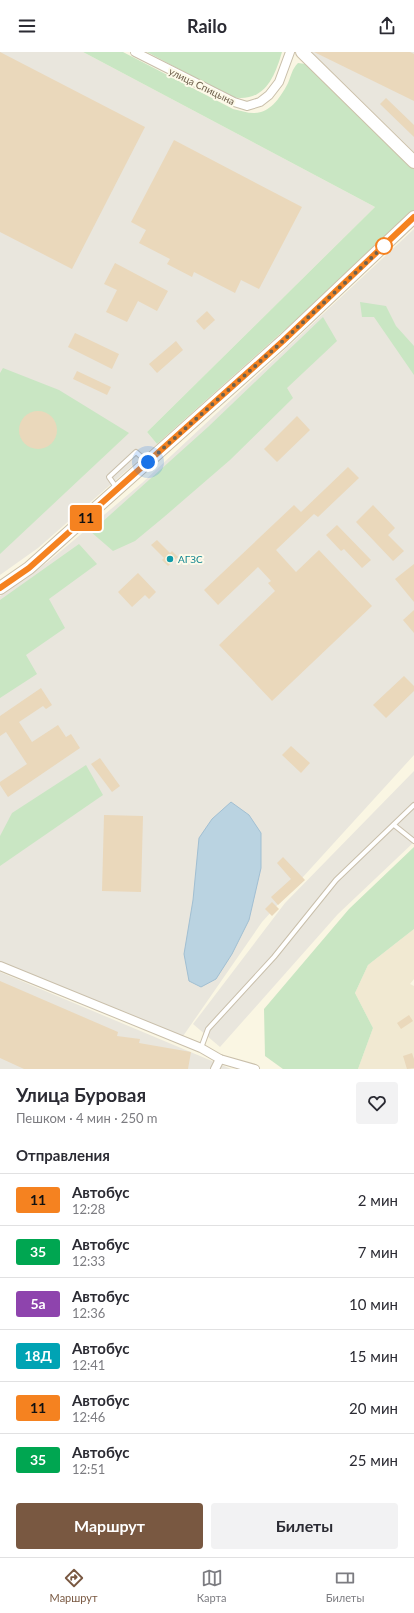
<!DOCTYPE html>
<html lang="ru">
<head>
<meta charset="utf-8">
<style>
  body { margin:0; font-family:Lato,sans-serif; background:#f2f2f3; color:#2b2b33; height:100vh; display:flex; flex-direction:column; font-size:15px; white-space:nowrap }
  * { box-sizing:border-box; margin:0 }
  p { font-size:13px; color:#7c7c81 }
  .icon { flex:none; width:22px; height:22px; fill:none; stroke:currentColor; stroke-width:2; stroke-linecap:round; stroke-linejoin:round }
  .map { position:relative; height:1017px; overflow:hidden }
  .drawer { display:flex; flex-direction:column; background:#fff; flex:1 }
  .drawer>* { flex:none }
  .badge { padding:0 8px; border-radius:3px; font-size:14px; line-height:26px }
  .you { position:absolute; width:20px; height:20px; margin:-10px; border:3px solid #fff; border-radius:50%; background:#1a73e8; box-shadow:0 0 0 6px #1a73e833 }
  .map>.badge { position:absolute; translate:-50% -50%; box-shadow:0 0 0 2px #fff }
  h2 { padding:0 16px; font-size:15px; line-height:36px }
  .round { display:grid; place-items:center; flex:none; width:42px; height:42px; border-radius:4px; background:#f2f2f3 }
  .headline { display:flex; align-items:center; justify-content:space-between; height:68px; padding:0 16px }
  h1 { font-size:19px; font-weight:700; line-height:30px }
  .primary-button { display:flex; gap:8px; margin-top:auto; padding:8px 16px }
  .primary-button a { flex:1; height:46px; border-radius:4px; background:#795841; color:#fff; font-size:16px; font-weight:700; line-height:46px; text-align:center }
  .primary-button a+a { background:#f2f2f3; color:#2b2b33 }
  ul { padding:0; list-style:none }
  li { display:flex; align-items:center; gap:12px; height:52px; padding:0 16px; border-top:1px solid #e1e1e2 }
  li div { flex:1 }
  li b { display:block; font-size:15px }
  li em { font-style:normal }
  li .badge { min-width:44px; font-weight:700; text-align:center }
  header { display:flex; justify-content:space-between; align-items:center; height:52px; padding:0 16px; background:#fff; font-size:18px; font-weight:700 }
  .menu { display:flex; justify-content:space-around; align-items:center; height:56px; border-top:1px solid #e1e1e2; background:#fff; font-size:11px; color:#7c7c81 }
  .menu a { display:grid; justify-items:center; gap:2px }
  .menu .active { color:#795841 }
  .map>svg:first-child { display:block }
  .residential { fill:#f1e9d2 }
  .industrial { fill:#e9e6dd }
  .green { fill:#c9e6c3 }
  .water { fill:#bad3e1; stroke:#a1bfd2 }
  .building { fill:#ead8bb }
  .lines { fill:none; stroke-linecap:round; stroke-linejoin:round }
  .service-casing { stroke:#c9bfab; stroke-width:6 }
  .minor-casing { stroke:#c9bfab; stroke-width:10 }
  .secondary-casing { stroke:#ccc0a9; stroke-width:14 }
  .service { stroke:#fff; stroke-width:4 }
  .minor { stroke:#fff; stroke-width:8 }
  .secondary { stroke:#fff; stroke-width:12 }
  .line-casing { stroke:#fff; stroke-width:9 }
  .line { stroke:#f58220; stroke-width:6 }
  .walk { stroke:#6f604c; stroke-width:4; stroke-dasharray:0 7.2 }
  .stop-dot { fill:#fff; stroke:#f58220; stroke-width:2 }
  .culture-dot { fill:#0f9aa8; stroke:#fdfae9; stroke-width:1.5 }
  .labels { text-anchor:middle; stroke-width:4; stroke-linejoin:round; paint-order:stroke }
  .street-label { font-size:10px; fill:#6f604c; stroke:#fdfae9 }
  .culture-label { font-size:10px; fill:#0d838f; stroke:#fdfae9; text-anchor:start }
</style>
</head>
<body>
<header><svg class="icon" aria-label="menu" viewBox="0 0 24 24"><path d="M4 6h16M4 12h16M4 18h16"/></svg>Railo<svg class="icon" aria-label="share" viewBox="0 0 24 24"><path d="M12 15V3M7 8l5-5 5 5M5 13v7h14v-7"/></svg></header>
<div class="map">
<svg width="414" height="1017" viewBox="0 0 414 1017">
  <rect width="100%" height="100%" fill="#faf6e3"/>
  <polygon class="residential" points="414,877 414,927 410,932 414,934 414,1017 358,1017 373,976 355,941 368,913"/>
  <g class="industrial">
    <polygon points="0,0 83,0 375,155 147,380 157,392 38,496 0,523"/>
    <polygon points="311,0 414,0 414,101"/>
    <polygon points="414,177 414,703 262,870 179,990 0,911 0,544 49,509 142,431"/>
    <polygon points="414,719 414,790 338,862 220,995 193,972 285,851"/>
    <polygon points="0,920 231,1017 0,1017"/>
  </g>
  <g class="green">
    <path d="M83 0H123L233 57C242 59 252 63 261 60 273 57 283 41 288 31 291 24 292 17 298 11L306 12 414 117V158L318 248 157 392 147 380 375 155Z"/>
    <path d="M147 0H282C274 27 264 51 231 45Z"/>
    <polygon points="360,250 386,254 396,274 414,294 414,323 374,265 362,265"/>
    <polygon points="323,265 337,289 287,336 293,346 230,408 164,465 135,489 113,499 91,480 208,375"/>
    <polygon points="3,316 59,338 129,381 0,502 0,321"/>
    <polygon points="79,492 97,512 49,547 65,576 26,603 37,622 0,646 0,548"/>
    <polygon points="86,713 103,743 0,814 0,784 12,761"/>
    <polygon points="414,795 414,877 368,913 355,941 373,976 358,1017 283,1017 265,1004 264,957 349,857"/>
  </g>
  <polygon class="water" points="231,750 249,763 261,781 261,816 249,868 232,902 216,927 201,935 189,929 184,902 193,848 199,786 212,767"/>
  <g class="building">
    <polygon points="0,0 145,75 72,217 0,180"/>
    <polygon points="314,0 410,0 414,2 414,49"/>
    <polygon points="386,46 414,73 414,85 380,52"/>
    <polygon points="174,88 302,155 259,237 241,228 235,241 194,220 192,225 167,212 170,207 139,191 146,178 131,170"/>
    <polygon points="115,211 168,239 157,259 138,249 127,270 106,260 117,238 104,232"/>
    <polygon points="207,259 215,268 204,278 196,269"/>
    <polygon points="75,281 119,302 112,317 68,295"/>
    <polygon points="176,289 183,298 157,321 149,312"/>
    <polygon points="77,319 111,335 107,343 73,327"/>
    <circle cx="38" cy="378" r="19"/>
    <polygon points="297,364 310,378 277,410 264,397"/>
    <polygon points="348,415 359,426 318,465 314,462 276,498 296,520 319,498 372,554 272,649 219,593 275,539 268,531 271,529 258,515 218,553 204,538 294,453 301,460"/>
    <polygon points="373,453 395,476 388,483 404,499 393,509 356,470"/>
    <polygon points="337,473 371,508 362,516 344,497 341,499 326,483"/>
    <polygon points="157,488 170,501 172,499 178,505 168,514 162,508 164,506 151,493"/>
    <polygon points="414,512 414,550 395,527"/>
    <polygon points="138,521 156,540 149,547 145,543 132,555 118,540"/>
    <polygon points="414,558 414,581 403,568"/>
    <polygon points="404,624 414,634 414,639 386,666 373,653"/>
    <polygon points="41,636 52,653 46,657 43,654 19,670 32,690 58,673 66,685 71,682 80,696 8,745 0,733 0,730 27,712 6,680 0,684 0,664"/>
    <polygon points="291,694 310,711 301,721 282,703"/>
    <polygon points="100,706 120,734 112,740 91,712"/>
    <polygon points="104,763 143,764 141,840 102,839"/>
    <polygon points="283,805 305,828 278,853 271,845 291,827 277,811"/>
    <polygon points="272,850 279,857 272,864 265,857"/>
    <polygon points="0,929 118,980 117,984 140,987 139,991 191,1000 188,1017 24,1017 0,1006"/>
    <polygon points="409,963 413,969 401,977 397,971"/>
    <polygon points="412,1001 414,1007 414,1016 407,1017 403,1004"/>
  </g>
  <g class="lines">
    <defs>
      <g id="service">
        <polyline points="116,435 109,425 136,400 146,409"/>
        <polyline points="394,773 414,789"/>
        <polyline points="201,996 208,977 274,905 336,828 414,753"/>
      </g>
      <g id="minor">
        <polyline points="135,0 234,50 247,54 260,50 269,43 279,30 290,0"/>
        <polyline points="0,914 201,996 220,1007 255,1017"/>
        <polyline points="215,1017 220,1007"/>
      </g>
      <g id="secondary">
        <polyline points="302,0 414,110"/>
        <polyline points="0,536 29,516 283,289 414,165"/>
      </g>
    </defs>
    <use href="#service" class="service-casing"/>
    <use href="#minor" class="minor-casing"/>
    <use href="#secondary" class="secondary-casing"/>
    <use href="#service" class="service"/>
    <use href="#minor" class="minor"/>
    <use href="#secondary" class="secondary"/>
  </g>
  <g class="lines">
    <defs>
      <polyline id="line" points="0,536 29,516 283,289 414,165"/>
    </defs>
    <use href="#line" class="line-casing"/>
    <use href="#line" class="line"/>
    <polyline class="walk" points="148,410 283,289 384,194"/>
  </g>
  <circle class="stop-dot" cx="384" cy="194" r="8"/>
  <circle class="culture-dot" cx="170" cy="507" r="4"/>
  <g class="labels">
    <g class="street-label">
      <text transform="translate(202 34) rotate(26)" y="4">улица Спицына</text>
    </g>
    <g class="culture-label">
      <text x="178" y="511">АГЗС</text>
    </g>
  </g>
</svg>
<div class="you" style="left:148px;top:410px"></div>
<b class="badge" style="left:86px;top:466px;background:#f58220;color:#111">11</b>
</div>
<section class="drawer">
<div class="headline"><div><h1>Улица Буровая</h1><p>Пешком · 4 мин · 250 m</p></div><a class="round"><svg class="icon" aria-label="heart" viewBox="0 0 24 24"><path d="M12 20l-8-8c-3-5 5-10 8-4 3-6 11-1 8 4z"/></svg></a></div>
<h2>Отправления</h2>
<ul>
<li><span class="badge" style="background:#f58220;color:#111">11</span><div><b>Автобус</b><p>12:28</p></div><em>2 мин</em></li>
<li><span class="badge" style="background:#00a651;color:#fff">35</span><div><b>Автобус</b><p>12:33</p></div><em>7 мин</em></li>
<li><span class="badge" style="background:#8e44ad;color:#fff">5а</span><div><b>Автобус</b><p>12:36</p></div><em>10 мин</em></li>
<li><span class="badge" style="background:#00a3b4;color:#fff">18Д</span><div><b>Автобус</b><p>12:41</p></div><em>15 мин</em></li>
<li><span class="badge" style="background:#f58220;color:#111">11</span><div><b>Автобус</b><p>12:46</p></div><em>20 мин</em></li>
<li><span class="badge" style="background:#00a651;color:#fff">35</span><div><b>Автобус</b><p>12:51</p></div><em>25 мин</em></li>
</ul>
<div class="primary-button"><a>Маршрут</a><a>Билеты</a></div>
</section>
<nav class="menu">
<a class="active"><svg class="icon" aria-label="directions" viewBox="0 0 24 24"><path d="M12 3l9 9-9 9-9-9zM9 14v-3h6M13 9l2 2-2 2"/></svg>Маршрут</a>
<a><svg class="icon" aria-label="map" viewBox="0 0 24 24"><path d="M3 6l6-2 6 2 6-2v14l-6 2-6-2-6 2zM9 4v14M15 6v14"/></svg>Карта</a>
<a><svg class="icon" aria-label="tickets" viewBox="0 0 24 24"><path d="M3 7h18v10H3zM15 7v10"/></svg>Билеты</a>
</nav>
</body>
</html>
